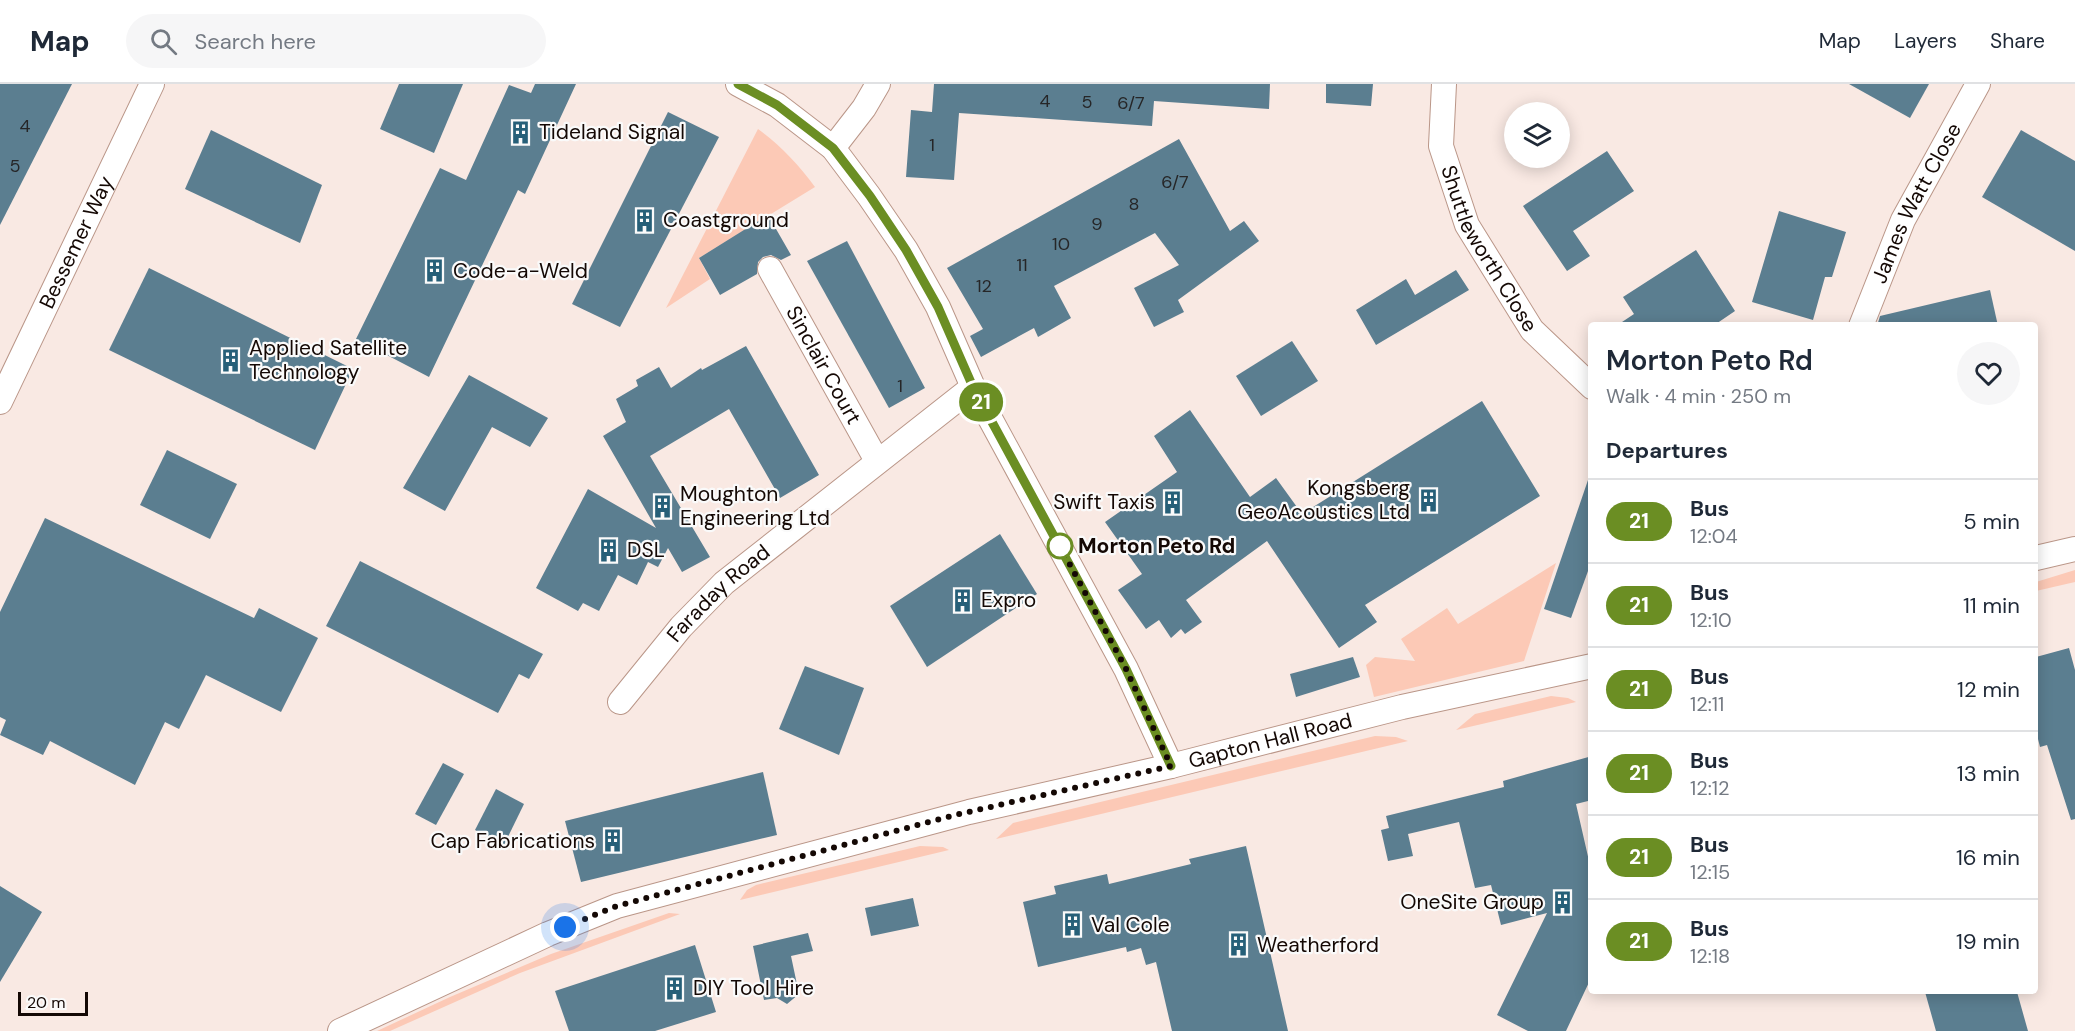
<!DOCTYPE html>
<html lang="en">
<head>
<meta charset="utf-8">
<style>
  body { margin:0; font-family:"DM Sans",sans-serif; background:#f6f6f7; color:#1f2937; height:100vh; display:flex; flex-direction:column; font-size:22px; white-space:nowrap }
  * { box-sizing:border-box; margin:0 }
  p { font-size:20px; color:#747a83 }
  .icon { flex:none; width:33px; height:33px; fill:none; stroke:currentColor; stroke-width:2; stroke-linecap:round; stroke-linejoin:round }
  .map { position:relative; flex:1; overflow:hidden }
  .side { position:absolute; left:1588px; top:238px; width:450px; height:672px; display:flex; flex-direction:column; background:#fff; border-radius:6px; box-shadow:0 3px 15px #0003 }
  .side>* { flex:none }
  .badge { padding:0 12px; border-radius:20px; font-size:21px; line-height:39px }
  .controls { position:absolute; left:1504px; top:18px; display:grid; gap:12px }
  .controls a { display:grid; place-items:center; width:66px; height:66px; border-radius:50%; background:#fff; box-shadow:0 3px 15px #0003; font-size:30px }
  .scale { position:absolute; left:18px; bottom:15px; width:70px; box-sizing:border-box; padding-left:6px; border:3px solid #140804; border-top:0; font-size:16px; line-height:21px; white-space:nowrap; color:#140804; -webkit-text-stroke:4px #fafafa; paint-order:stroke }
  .you { position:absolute; width:30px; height:30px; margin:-15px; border:4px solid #fff; border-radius:50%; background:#1a73e8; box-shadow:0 0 0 9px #1a73e833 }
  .map>.badge { position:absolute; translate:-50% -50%; box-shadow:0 0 0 3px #fff }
  h2 { padding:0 18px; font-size:22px; line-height:54px }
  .round { display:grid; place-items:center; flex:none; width:63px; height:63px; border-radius:32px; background:#f6f6f7 }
  .summary { display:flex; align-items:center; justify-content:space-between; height:102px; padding:0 18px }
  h1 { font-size:28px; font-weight:600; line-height:45px }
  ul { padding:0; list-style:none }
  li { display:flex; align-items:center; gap:18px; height:84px; padding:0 18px; border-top:2px solid #e0e1e3 }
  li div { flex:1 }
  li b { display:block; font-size:22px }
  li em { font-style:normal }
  li .badge { min-width:66px; font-weight:700; text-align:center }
  header { display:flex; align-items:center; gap:36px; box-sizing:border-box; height:84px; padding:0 30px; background:#fff; border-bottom:2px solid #e0e1e3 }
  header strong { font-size:28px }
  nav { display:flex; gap:33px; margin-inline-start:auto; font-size:21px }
  .search { width:420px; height:54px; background:#f6f6f7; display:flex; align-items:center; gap:15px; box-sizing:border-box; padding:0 21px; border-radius:33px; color:#747a83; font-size:22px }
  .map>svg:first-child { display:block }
  .grass { fill:#fcc9b6 }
  .building { fill:#5b7e90 }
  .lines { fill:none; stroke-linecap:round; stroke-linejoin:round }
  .minor-casing { stroke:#ba9688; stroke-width:26 }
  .minor { stroke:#fff; stroke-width:24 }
  .line-casing { stroke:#fff; stroke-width:14 }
  .line { stroke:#6b8e23; stroke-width:9 }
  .walk { stroke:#140804; stroke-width:6; stroke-dasharray:0 10.8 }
  .stop-dot { fill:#fff; stroke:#6b8e23; stroke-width:3 }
  .labels { text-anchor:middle; stroke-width:4.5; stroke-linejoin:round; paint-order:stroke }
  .number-label { font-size:18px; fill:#262627 }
  .poi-label { font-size:21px; fill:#140804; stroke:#fafafa; text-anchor:start }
  .street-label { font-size:21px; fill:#140804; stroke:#fafafa }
  .stop-label { font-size:21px; font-weight:bold; fill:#140804; stroke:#fafafa; text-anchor:start }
</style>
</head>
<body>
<header>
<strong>Map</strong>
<div class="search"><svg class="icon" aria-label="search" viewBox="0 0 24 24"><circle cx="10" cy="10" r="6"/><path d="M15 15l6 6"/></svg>Search here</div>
<nav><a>Map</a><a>Layers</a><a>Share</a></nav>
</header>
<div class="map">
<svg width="2075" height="947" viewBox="0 0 2075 947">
  <rect width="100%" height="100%" fill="#f9e9e3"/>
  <g class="grass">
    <path d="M758 45C781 62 798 80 815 103L699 174 710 195 666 224Z"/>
    <polygon points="1556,479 1524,577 1374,613 1366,581 1375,573 1415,577 1401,555 1447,524 1458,540"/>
    <polygon points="2075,486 2075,498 2036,507 2036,498"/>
    <polygon points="1551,612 1568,614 1576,618 1456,646 1475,630"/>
    <polygon points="1375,652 1396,653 1408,657 996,755 1013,739"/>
    <polygon points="920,762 943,763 949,766 740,816 747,806 756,801"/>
    <polygon points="669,829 680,830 520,889 390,947 377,947 450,913 551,870"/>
  </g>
  <g class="building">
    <polygon points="0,0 72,0 0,141"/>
    <polygon points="399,0 463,0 434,69 380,45"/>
    <polygon points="535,0 576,0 525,110 518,106 429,293 356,255 440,84 466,96 509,1 531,9"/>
    <polygon points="934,0 1270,0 1269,25 1154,17 1152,42 959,29 954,96 906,93 911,26 932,28"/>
    <polygon points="1326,0 1373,0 1371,22 1326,19"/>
    <polygon points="1849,0 1929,0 1910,34"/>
    <polygon points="668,28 719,53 620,243 572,220"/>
    <polygon points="211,46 322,101 300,159 185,105"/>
    <polygon points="2021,46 2075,77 2075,167 1982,113"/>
    <polygon points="1179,55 1230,147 1244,137 1259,157 1178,216 1184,228 1154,243 1134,204 1179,181 1155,149 1054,202 1071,234 1038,253 1034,244 981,273 970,252 983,245 947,184"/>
    <polygon points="1607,67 1634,107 1573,147 1590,172 1567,187 1523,122"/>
    <polygon points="1779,127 1846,148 1832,193 1825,193 1813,236 1752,218"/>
    <polygon points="768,131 791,171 781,176 771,171 763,173 758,178 757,190 720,211 699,174"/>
    <polygon points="847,157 925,304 889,324 807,177"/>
    <polygon points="1696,166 1735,227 1713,242 1616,242 1634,230 1623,213"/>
    <polygon points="149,184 353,285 315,366 109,266"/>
    <polygon points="1456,186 1469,206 1376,261 1356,226 1406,195 1415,211"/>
    <polygon points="1990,206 1998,242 1877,242 1880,232"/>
    <polygon points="1292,257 1318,297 1261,332 1236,292"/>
    <polygon points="746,262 819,391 780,414 729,325 650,372 710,473 682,488 668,464 658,483 648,478 637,501 618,491 599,527 583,519 578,527 536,504 588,405 656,444 603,352 626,338 616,315 638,302 636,296 659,283 671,304 701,284 702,286"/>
    <polygon points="469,291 548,334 530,363 492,343 445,427 403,404"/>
    <polygon points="1482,317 1540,412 1365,521 1377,538 1339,564 1267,457 1186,516 1202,538 1185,550 1181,545 1171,554 1159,536 1146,545 1118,506 1142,490 1105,438 1177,388 1154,352 1190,326 1250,413 1276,394 1302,430"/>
    <polygon points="167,366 237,400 210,455 140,421"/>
    <polygon points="1588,396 1592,397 1592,476 1571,534 1544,525"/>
    <polygon points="45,434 254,534 259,524 318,554 281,628 206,591 179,645 165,638 135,701 50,657 43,671 0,651 6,636 0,633 0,528"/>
    <polygon points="1000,450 1037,510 927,583 890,522"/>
    <polygon points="360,477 543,570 529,595 519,590 498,629 326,542"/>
    <polygon points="2069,564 2075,586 2075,735 2071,736 2047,661 2040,663 2036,647 2036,573"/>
    <polygon points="1353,573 1360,593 1296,613 1290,590"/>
    <polygon points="805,582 864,604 839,671 779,645"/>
    <polygon points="1592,672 1592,716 1576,720 1592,790 1592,892 1566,947 1528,947 1497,931 1547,829 1501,841 1491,801 1475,804 1459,738 1408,750 1413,772 1388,777 1381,746 1389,744 1386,732 1504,703 1503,697"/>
    <polygon points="443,679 464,690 436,741 415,730"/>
    <polygon points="763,688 777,751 581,798 565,737"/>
    <polygon points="496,705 524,720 504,761 475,746"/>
    <polygon points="1246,762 1288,947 1172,947 1156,878 1146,881 1141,864 1127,868 1126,863 1038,883 1023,818 1056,810 1054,802 1107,790 1109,800 1191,780 1189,775"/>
    <polygon points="0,802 42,828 0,898"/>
    <polygon points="913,814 919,842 871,852 865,824"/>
    <polygon points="808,849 813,867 791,872 799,910 787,920 777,914 764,916 753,862"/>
    <polygon points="695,861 716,928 655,947 569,947 555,907"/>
    <polygon points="1925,908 2017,908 2028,947 1936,947"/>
  </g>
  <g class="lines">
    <defs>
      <g id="minor">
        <polyline points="738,0 777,21 833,64 869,112 906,166 938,223 973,303 1126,585 1171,682"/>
        <path id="s1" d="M1444 0 1441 62 1467 141 1532 246 1592 303"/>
        <polyline points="833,64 864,24 878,0"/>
        <path id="s2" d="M770 185 877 377"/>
        <path id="s3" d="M1861 242 1903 136 1978 0"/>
        <path id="s4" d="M0 318 152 0"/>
        <polyline points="2036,474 2075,465"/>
        <path id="s5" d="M620 618 681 543 724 499 973 303"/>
        <path id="s6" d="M340 947 548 850 617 822 969 728 1171 682 1402 623 1592 582"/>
      </g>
    </defs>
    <use href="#minor" class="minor-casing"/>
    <use href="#minor" class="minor"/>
  </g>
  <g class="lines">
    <defs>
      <polyline id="line" points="738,0 777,21 833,64 870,112 906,166 938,223 973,303 1126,585 1171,682"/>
    </defs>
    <use href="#line" class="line-casing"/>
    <use href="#line" class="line"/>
    <polyline class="walk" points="565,843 617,822 955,731 1171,682 1126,585 1060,462"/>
  </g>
  <defs>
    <symbol id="building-bare" viewBox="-9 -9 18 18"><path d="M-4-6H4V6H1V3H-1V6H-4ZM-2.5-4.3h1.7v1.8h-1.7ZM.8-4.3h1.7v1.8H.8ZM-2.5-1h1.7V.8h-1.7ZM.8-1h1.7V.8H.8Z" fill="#265f78" stroke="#fafafa" stroke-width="2.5" paint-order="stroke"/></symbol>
  </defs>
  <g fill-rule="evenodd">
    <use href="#building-bare" x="504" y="32" width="33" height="33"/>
    <use href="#building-bare" x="628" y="120" width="33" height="33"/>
    <use href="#building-bare" x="418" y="170" width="33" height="33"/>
    <use href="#building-bare" x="214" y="260" width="33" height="33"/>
    <use href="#building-bare" x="1412" y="400" width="33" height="33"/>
    <use href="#building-bare" x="1156" y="402" width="33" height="33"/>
    <use href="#building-bare" x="646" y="406" width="33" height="33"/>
    <use href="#building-bare" x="592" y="450" width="33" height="33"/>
    <use href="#building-bare" x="946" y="500" width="33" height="33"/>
    <use href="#building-bare" x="596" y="740" width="33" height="33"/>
    <use href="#building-bare" x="1546" y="802" width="33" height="33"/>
    <use href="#building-bare" x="1056" y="824" width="33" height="33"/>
    <use href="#building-bare" x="1222" y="844" width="33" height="33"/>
    <use href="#building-bare" x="658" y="888" width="33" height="33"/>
  </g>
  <circle class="stop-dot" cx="1060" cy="462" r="12"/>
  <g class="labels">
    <g class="number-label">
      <text x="1045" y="23">4</text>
      <text x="1087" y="24">5</text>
      <text x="1131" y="25">6/7</text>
      <text x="25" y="48">4</text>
      <text x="932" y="67">1</text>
      <text x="15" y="88">5</text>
      <text x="1175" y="104">6/7</text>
      <text x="1134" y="126">8</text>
      <text x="1097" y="146">9</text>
      <text x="1061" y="166">10</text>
      <text x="1022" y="187">11</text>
      <text x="984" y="208">12</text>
      <text x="900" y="308">1</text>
    </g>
    <g class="poi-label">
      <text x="539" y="55">Tideland Signal</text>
      <text x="663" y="143">Coastground</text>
      <text x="453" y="194">Code-a-Weld</text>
      <text x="249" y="271">Applied Satellite<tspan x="249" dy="24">Technology</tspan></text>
      <text x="1410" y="411" text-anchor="end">Kongsberg<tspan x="1410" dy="24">GeoAcoustics Ltd</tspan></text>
      <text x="680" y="417">Moughton<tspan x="680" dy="24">Engineering Ltd</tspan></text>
      <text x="1155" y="425" text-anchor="end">Swift Taxis</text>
      <text x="627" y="473">DSL</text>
      <text x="981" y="523">Expro</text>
      <text x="595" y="764" text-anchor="end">Cap Fabrications</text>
      <text x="1544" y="825" text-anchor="end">OneSite Group</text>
      <text x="1091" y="848">Val Cole</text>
      <text x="1257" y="868">Weatherford</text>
      <text x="693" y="911">DIY Tool Hire</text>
    </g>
    <g class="street-label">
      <text dy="7" stroke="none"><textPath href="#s3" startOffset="135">James Watt Close</textPath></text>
      <text dy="7" stroke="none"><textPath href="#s4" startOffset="177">Bessemer Way</textPath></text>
      <text dy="7" stroke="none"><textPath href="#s1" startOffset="176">Shuttleworth Close</textPath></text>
      <text dy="7" stroke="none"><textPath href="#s2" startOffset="110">Sinclair Court</textPath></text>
      <text dy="7" stroke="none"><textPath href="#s5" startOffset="147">Faraday Road</textPath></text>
      <text dy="7" stroke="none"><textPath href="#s6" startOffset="978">Gapton Hall Road</textPath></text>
    </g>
    <g class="stop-label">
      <text x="1078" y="469">Morton Peto Rd</text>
    </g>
  </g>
</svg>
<div class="controls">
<a><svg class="icon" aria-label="layers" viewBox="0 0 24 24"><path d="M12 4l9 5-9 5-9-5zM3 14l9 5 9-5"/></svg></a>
</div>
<div class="scale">20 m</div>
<div class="you" style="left:565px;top:843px"></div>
<b class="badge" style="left:981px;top:318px;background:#6b8e23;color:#fff">21</b>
<section class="side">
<div class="summary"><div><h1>Morton Peto Rd</h1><p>Walk · 4 min · 250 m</p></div><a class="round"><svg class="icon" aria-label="heart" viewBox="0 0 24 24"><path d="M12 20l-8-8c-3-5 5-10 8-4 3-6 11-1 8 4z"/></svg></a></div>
<h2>Departures</h2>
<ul>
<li><span class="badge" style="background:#6b8e23;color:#fff">21</span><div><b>Bus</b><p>12:04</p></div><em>5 min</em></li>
<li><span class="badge" style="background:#6b8e23;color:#fff">21</span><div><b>Bus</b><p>12:10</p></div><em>11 min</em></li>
<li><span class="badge" style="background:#6b8e23;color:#fff">21</span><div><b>Bus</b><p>12:11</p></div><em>12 min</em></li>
<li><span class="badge" style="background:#6b8e23;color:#fff">21</span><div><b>Bus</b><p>12:12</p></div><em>13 min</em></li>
<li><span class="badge" style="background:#6b8e23;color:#fff">21</span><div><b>Bus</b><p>12:15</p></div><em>16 min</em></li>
<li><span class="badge" style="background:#6b8e23;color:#fff">21</span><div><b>Bus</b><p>12:18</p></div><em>19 min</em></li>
</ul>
</section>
</div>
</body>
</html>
